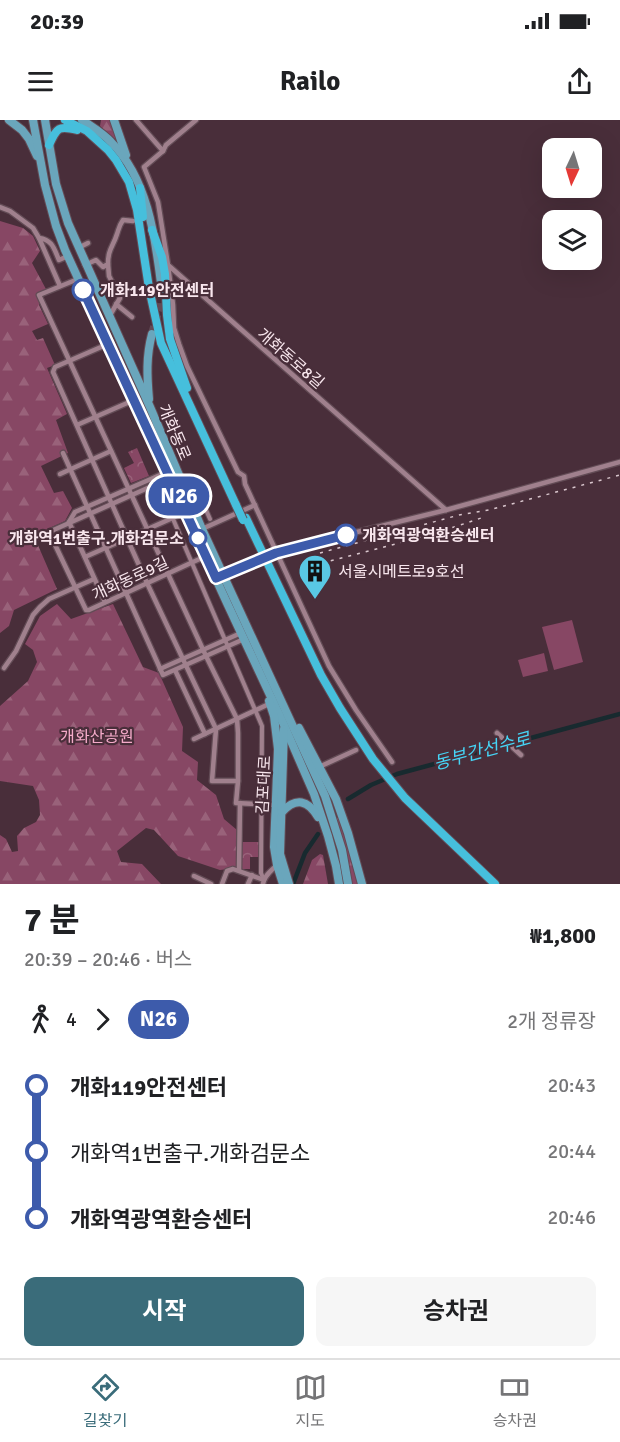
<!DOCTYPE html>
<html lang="ko">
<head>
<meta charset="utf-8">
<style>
  body { margin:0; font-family:Signika,"Noto Sans KR",sans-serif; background:#f6f6f6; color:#202124; height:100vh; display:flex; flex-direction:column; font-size:22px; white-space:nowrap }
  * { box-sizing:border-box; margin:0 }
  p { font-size:20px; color:#757577 }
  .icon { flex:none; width:33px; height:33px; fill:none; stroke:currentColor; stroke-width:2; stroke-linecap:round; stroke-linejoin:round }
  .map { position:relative; height:764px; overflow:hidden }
  .sheet { display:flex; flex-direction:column; background:#fff; flex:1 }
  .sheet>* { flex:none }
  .badge { padding:0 12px; border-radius:20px; font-size:21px; line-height:39px }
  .needle { width:39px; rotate:184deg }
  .fabs { position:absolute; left:542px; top:18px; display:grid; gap:12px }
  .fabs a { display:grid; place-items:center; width:60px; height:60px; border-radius:12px; background:#fff; box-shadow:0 6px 24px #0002; font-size:30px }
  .map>.badge { position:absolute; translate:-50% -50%; box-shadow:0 0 0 3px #fff }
  .legs { display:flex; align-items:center; gap:9px; height:66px; padding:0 24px; font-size:20px }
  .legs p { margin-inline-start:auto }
  .summary { display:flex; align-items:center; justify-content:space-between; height:102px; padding:0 24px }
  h1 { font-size:33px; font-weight:700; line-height:45px }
  .primary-button { display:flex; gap:12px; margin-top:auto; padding:12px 24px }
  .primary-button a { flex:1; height:69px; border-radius:12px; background:#3a6c7a; color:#fff; font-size:24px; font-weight:700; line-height:69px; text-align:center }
  .primary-button a+a { background:#f6f6f6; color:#202124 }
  ul { padding:0 24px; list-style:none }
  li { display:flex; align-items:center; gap:21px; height:66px; font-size:22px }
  li i { display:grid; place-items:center; width:9px; height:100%; margin:0 8px; background:currentColor }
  li i::after { content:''; width:15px; height:15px; margin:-8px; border:4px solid; border-radius:50%; background:#fff }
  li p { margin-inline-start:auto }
  li:first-child i { background:linear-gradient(#0000 50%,currentColor 0) }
  li:last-child i { background:linear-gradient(currentColor 50%,#0000 0) }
  .status { display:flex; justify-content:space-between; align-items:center; height:42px; padding:0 30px; background:#fff; direction:ltr }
  .status svg { height:16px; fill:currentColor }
  header { display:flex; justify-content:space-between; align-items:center; height:78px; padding:0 24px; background:#fff; font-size:27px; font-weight:700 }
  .menu { display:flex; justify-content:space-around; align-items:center; height:84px; border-top:2px solid #e0e0e0; background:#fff; font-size:16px; color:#757577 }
  .menu a { display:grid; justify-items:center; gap:3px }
  .menu .selected { color:#3a6c7a }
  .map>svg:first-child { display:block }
  .forest { fill:url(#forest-firs) }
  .park { fill:url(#park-crowns) }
  .pitch { fill:#874764 }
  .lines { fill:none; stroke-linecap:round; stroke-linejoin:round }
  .canal { stroke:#182a2f; stroke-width:4.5 }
  .primary-tunnel { stroke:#634a55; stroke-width:8; stroke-dasharray:8 4; stroke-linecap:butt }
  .pedestrian-casing { stroke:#634c56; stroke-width:6 }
  .minor-casing { stroke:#634c56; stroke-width:7 }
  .primary-casing { stroke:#634c56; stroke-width:10 }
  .motorway-casing { stroke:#634c56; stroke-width:10 }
  .pedestrian { stroke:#a0808d; stroke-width:4 }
  .minor { stroke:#a0808d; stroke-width:4.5 }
  .primary { stroke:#6aa6bc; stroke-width:8 }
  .motorway { stroke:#46bfdc; stroke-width:8 }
  .rail { stroke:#d9c6cd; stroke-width:1.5; stroke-dasharray:3 6; stroke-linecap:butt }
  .motorway-bridge-casing { stroke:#634c56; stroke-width:10; stroke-linecap:butt }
  .motorway-bridge { stroke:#46bfdc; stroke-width:8 }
  .line-1-casing { stroke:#fff; stroke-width:14 }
  .line-1 { stroke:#3d5bab; stroke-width:9 }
  .stop-1-dot { fill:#fff; stroke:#3d5bab; stroke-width:3 }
  .labels { text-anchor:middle; stroke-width:4.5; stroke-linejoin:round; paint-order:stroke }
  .stop-label { font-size:16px; font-weight:bold; fill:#f8e6ed; stroke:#492e3a; text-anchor:start }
  .street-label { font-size:16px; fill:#f8e6ed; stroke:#492e3a }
  .poi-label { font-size:16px; fill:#f8e6ed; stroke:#492e3a; text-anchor:start }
  .park-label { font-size:16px; fill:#f5abca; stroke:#492e3a }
  .water-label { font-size:18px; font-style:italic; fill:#46d4f5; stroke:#492e3a }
</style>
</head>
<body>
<div class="status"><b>20:39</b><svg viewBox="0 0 49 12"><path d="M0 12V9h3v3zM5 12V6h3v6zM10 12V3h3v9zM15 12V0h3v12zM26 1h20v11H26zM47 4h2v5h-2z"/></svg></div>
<header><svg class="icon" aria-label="menu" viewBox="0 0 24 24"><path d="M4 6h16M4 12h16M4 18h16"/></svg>Railo<svg class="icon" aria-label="share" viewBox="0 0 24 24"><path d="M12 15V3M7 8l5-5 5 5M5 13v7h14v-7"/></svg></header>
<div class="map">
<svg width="620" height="764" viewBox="0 0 620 764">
  <defs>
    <pattern id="forest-firs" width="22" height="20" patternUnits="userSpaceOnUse" patternTransform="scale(1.5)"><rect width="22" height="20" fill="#874764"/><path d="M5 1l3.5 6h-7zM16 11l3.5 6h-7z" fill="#99627a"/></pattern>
    <pattern id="park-crowns" width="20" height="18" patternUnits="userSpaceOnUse" patternTransform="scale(1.5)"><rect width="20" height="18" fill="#874764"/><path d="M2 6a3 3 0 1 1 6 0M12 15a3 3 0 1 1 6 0" fill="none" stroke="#99627a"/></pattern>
  </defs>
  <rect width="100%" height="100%" fill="#492e3a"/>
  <g class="forest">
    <polygon points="101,0 110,0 116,20 100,6"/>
    <polygon points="0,101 23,108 33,116 40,131 32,143 47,171 40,176 39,185 48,204 32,211 37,220 43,218 55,245 47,248 67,294 56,300 68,333 41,346 54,373 63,371 72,388 65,401 45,410 37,423 57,469 14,490 9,506 0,513"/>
    <polygon points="57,484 71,499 113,484 143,547 159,553 183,607 182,631 198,642 197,660 216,675 224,699 237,710 236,748 220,750 178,736 154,710 146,708 117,731 121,742 142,744 161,764 0,764 0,715 6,719 12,732 18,731 17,716 24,708 36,702 40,695 39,680 33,666 0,661 0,586 28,561 37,542 33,530 25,524 40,496"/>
    <polygon points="336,697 339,699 359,764 352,764"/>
    <polygon points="320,734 323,735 328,764 303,764 312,740"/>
  </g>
  <g class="park">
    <polygon points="137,328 149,356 131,363 124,348 134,343 128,332"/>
    <polygon points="240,722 261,722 261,737 250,737 250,749 240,749"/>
  </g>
  <g class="pitch">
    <polygon points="572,500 583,542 554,550 542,507"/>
    <polygon points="544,533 548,551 523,557 518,540"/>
  </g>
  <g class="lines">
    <g class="canal">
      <polyline points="348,679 371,665 397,654 620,594"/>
      <polyline points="293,764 305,733 318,714"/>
    </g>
    <polyline class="primary-tunnel" points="152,214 160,185 161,163"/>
    <defs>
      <g id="pedestrian">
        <polyline points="164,362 173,386"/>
        <polyline points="158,364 262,606 261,753 264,760"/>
        <polyline points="197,375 199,374 210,399"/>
      </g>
      <g id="minor">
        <polyline points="136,0 163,31"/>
        <polyline points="196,0 166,25 163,31 144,47 158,82 168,145 446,390"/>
        <polyline points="0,87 10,91 33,108 39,118 60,166"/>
        <path d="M39 118C53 120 54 129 59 140L68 136"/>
        <polyline points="78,128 88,123"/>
        <polyline points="108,144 109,156 120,178 109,197"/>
        <path d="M85 145 96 140 103 147 108 144C108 129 113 127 117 114 119 108 119 106 123 100L133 101"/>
        <polyline points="168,145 173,185 174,208 179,224 187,246 238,352 244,356 245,364 329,546 356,590 392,642"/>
        <polyline points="78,159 39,175 206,536 237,599 238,613 238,661 236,683 276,685"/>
        <polyline points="116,184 132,197"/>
        <polyline points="108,224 55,247 53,252 147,463 216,609 212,661 238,661"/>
        <polyline points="77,305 134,280"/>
        <polyline points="63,333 163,555 244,519"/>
        <polyline points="60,354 111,331"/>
        <polyline points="170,358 49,412 86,490 89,490 206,436"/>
        <polyline points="69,402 75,392 167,352"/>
        <polyline points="69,402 105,482"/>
        <polyline points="202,409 255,385"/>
        <polyline points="353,413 446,390 620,342"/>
        <polyline points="85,437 186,392"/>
        <polyline points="216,458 258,440"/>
        <polyline points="4,548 16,531 33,495 40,487 49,479 94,459"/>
        <polyline points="160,549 241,513"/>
        <polyline points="175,550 205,614"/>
        <polyline points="497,613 521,635"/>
        <polyline points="194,619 269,584"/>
        <polyline points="319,647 356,630"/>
        <polyline points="239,750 240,683"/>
        <polyline points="194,756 211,764"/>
        <polyline points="222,764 227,751 233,749 264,760"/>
        <polyline points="248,764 252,755"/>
        <path d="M263 764C264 756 271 751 277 745"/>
      </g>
      <g id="primary">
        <polyline points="9,0 22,10 29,19 37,36"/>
        <polyline points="33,0 45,65 56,106 65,130 227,483 284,605 314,674 328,716 336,746 339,764"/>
        <polyline points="45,0 56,64 68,103 150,287 202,409 325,676 342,730 348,764"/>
        <path d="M82 0C92 7 103 13 111 22 147 58 155 115 161 163"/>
        <polyline points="114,0 126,35"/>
        <path d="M149 279C147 257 146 236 152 214"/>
        <polyline points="269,581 274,596 278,629 274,727 277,745 283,764"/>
        <polyline points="299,608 336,679 348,713 362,764"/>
        <polyline points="284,609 280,734 289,764"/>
        <path d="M282 692C296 677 308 680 318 697"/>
      </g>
      <g id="motorway">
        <polyline points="65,0 87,11 108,30 116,40 129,62 137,90 149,168 161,223 236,385"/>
        <path d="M49 25C57 8 58 5 77 10"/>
        <polyline points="140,68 143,97"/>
        <polyline points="152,110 162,137 165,154 167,195 170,219 187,268"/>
        <polyline points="246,398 321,555 340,588 373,639 405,678 495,764"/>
      </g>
    </defs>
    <use href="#pedestrian" class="pedestrian-casing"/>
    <use href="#minor" class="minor-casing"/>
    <use href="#primary" class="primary-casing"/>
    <use href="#motorway" class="motorway-casing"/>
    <use href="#pedestrian" class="pedestrian"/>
    <use href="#minor" class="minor"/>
    <use href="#primary" class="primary"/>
    <use href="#motorway" class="motorway"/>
    <g class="rail">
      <polyline points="320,433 459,395 489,390 620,355"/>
      <path d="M322 443C376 429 430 416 481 398"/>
    </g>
    <defs>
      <polyline id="motorway-bridge" points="236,385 243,400"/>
    </defs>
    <use href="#motorway-bridge" class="motorway-bridge-casing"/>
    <use href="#motorway-bridge" class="motorway-bridge"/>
  </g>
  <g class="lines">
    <defs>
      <polyline id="line-1" points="83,170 216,458 276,433 346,415"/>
    </defs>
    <use href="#line-1" class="line-1-casing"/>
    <use href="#line-1" class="line-1"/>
  </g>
  <defs>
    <symbol id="building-pin" viewBox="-11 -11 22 30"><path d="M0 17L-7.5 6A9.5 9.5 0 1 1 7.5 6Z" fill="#59c8e4" stroke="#492e3a"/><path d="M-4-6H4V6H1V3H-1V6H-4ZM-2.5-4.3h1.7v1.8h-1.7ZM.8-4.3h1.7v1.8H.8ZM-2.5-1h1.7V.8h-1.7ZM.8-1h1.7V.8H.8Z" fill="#111"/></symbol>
  </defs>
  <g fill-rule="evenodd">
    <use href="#building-pin" x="296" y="432" width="38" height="52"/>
  </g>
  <g class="stop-1-dot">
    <circle cx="83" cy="170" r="10"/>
    <circle cx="346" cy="415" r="10"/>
    <circle cx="198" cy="418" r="8"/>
  </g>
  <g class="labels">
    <g class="stop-label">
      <text x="100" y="176">개화119안전센터</text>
      <text x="362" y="421">개화역광역환승센터</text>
      <text x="184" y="424" text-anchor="end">개화역1번출구.개화검문소</text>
    </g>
    <g class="street-label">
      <text transform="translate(291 238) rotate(41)" y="6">개화동로8길</text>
      <text transform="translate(175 312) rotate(67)" y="6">개화동로</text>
      <text transform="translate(130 458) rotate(-25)" y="6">개화동로9길</text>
      <text transform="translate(263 665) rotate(-87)" y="6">김포대로</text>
    </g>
    <g class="poi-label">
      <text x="338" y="457">서울시메트로9호선</text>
    </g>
    <g class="park-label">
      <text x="97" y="622">개화산공원</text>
    </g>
    <g class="water-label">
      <text transform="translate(482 631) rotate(-15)" y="6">동부간선수로</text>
    </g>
  </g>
</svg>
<div class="fabs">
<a><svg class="needle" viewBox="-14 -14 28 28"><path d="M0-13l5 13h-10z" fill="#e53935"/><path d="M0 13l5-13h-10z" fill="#757577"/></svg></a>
<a><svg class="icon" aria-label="layers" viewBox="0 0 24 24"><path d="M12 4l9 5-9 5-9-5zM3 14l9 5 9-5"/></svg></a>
</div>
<b class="badge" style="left:179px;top:376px;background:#3d5bab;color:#fff">N26</b>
</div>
<section class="sheet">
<div class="summary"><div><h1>7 분</h1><p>20:39 – 20:46 · 버스</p></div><b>₩1,800</b></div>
<div class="legs"><svg class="icon" aria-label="walk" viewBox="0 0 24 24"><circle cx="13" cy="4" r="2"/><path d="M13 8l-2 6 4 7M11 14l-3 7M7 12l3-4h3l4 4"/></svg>4<svg class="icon" aria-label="forward" viewBox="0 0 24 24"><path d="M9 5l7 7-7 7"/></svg><b class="badge" style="background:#3d5bab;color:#fff">N26</b><p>2개 정류장</p></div>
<ul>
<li><i style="color:#3d5bab"></i><b>개화119안전센터</b><p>20:43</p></li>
<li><i style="color:#3d5bab"></i><span>개화역1번출구.개화검문소</span><p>20:44</p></li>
<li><i style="color:#3d5bab"></i><b>개화역광역환승센터</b><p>20:46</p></li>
</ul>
<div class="primary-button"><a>시작</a><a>승차권</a></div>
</section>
<nav class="menu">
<a class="selected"><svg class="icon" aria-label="directions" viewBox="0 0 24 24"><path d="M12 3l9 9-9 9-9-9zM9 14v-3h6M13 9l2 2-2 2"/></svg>길찾기</a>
<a><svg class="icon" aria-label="map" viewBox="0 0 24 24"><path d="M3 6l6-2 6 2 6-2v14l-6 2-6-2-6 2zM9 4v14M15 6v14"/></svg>지도</a>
<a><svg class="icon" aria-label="tickets" viewBox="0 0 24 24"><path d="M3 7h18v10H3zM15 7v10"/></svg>승차권</a>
</nav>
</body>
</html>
